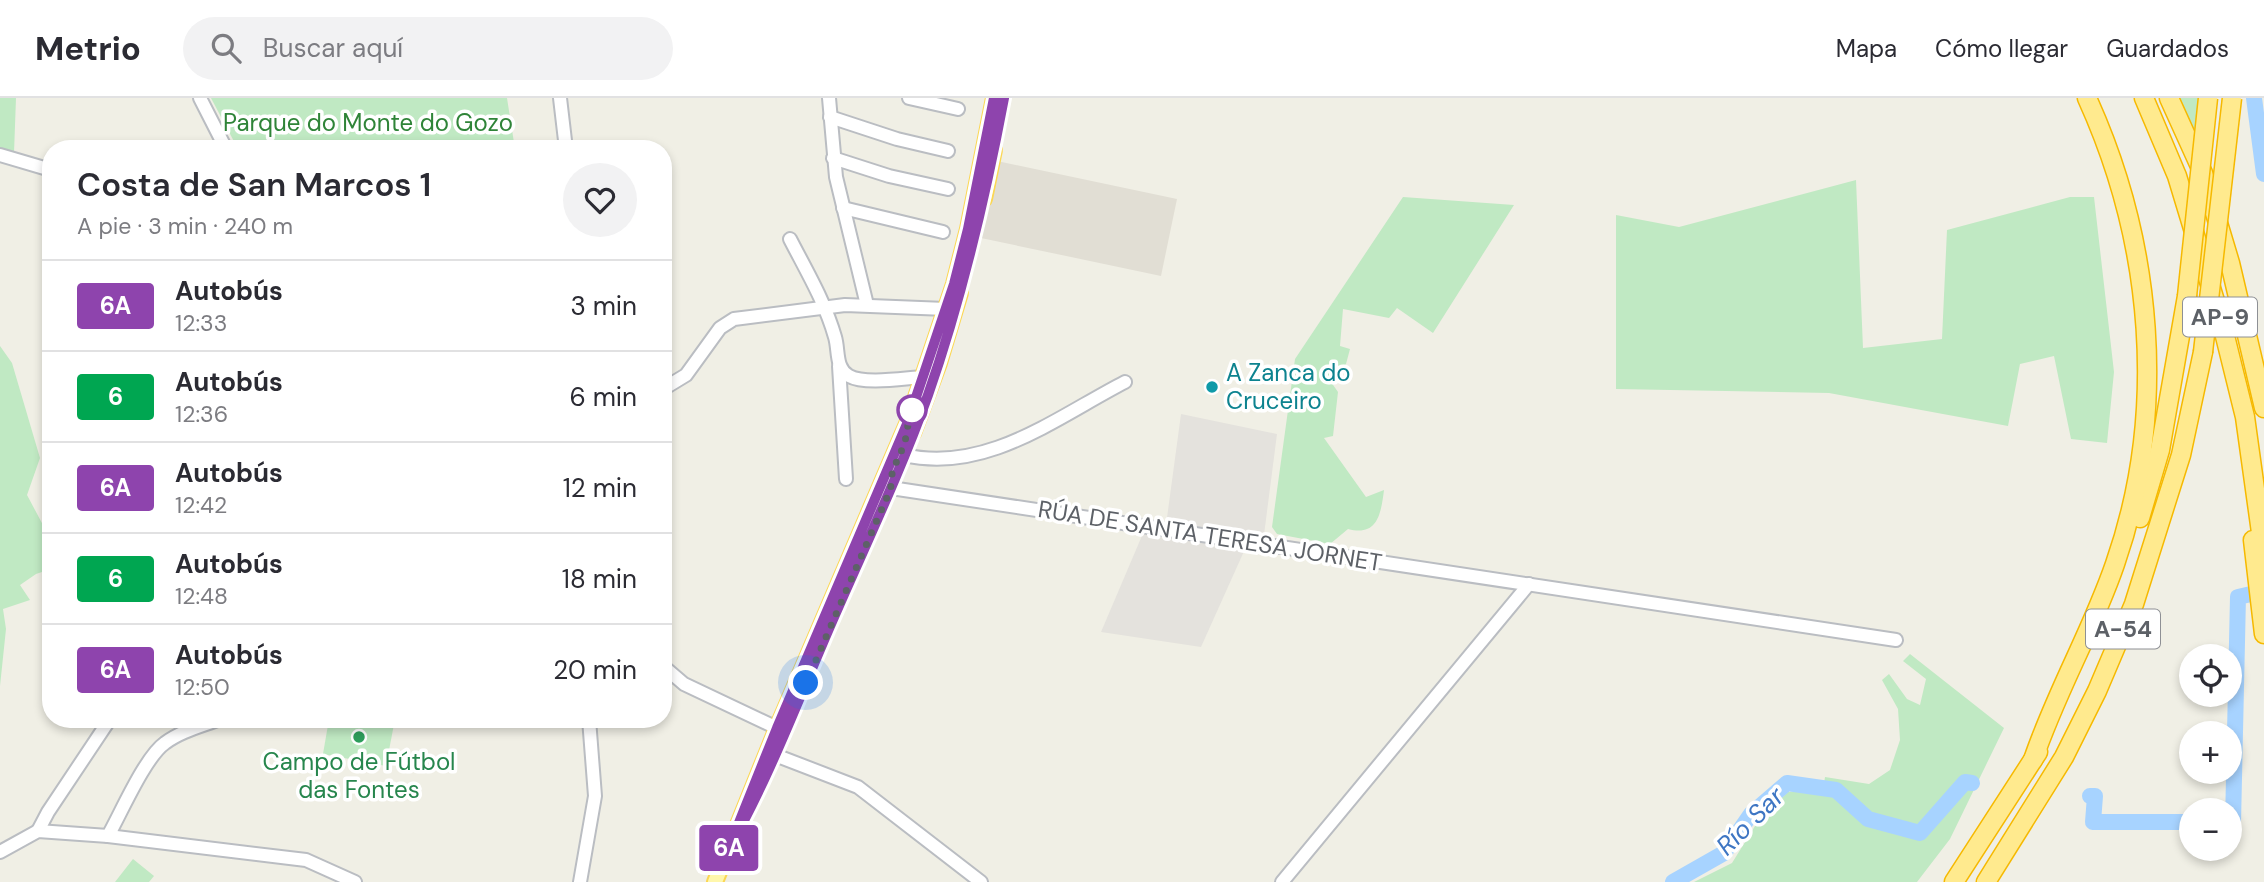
<!DOCTYPE html>
<html lang="es">
<head>
<meta charset="utf-8">
<style>
  body { margin:0; font-family:"DM Sans",sans-serif; background:#f2f2f3; color:#2b2b33; height:100vh; display:flex; flex-direction:column; font-size:26px; white-space:nowrap }
  * { box-sizing:border-box; margin:0 }
  p { font-size:23px; color:#7c7c81 }
  .icon { flex:none; width:38px; height:38px; fill:none; stroke:currentColor; stroke-width:2; stroke-linecap:round; stroke-linejoin:round }
  .map { position:relative; flex:1; overflow:hidden }
  .details { position:absolute; left:42px; top:42px; width:630px; height:588px; display:flex; flex-direction:column; background:#fff; border-radius:28px; box-shadow:0 4px 10px #0003 }
  .details>* { flex:none }
  .badge { padding:0 14px; border-radius:5px; font-size:24px; line-height:46px }
  .tools { position:absolute; left:2179px; top:546px; display:grid; gap:14px }
  .tools a { display:grid; place-items:center; width:63px; height:63px; border-radius:50%; background:#fff; box-shadow:0 4px 10px #0003; font-size:35px }
  .you { position:absolute; width:35px; height:35px; margin:-18px; border:5px solid #fff; border-radius:50%; background:#1a73e8; box-shadow:0 0 0 10px #1a73e833 }
  .map>.badge { position:absolute; translate:-50% -50%; box-shadow:0 0 0 4px #fff }
  .round { display:grid; place-items:center; flex:none; width:74px; height:74px; border-radius:37px; background:#f2f2f3 }
  .summary { display:flex; align-items:center; justify-content:space-between; height:119px; padding:0 35px }
  h1 { font-size:33px; font-weight:600; line-height:52px }
  ul { padding:0; list-style:none }
  li { display:flex; align-items:center; gap:21px; height:91px; padding:0 35px; border-top:2px solid #e1e1e2 }
  li div { flex:1 }
  li b { display:block; font-size:26px }
  li em { font-style:normal }
  li .badge { min-width:77px; font-weight:700; text-align:center }
  header { display:flex; align-items:center; gap:42px; box-sizing:border-box; height:98px; padding:0 35px; background:#fff; border-bottom:2px solid #e1e1e2 }
  header strong { font-size:33px }
  nav { display:flex; gap:38px; margin-inline-start:auto; font-size:24px }
  .search { width:490px; height:63px; background:#f2f2f3; display:flex; align-items:center; gap:18px; box-sizing:border-box; padding:0 24px; border-radius:38px; color:#7c7c81; font-size:26px }
  .map>svg:first-child { display:block }
  .industrial { fill:#e4e2dd }
  .education { fill:#e1ded4 }
  .green { fill:#c0e9c3 }
  .lines { fill:none; stroke-linecap:round; stroke-linejoin:round }
  .river { stroke:#a7d3ff; stroke-width:16 }
  .minor-casing { stroke:#babdc2; stroke-width:16 }
  .major-casing { stroke:#fbd754; stroke-width:18 }
  .highway-casing { stroke:#f6b900; stroke-width:21 }
  .minor { stroke:#fff; stroke-width:12 }
  .major { stroke:#fff7ac; stroke-width:14 }
  .highway { stroke:#ffea8e; stroke-width:18 }
  .highway-bridge-casing { stroke:#f6b900; stroke-width:21; stroke-linecap:butt }
  .highway-bridge { stroke:#ffea8e; stroke-width:18 }
  .line-casing { stroke:#fff; stroke-width:16 }
  .line { stroke:#8e44ad; stroke-width:10 }
  .walk { stroke:#5d6167; stroke-width:7; stroke-dasharray:0 12.6 }
  .culture-dot { fill:#0f9aa8; stroke:#fff; stroke-width:2.5 }
  .stop-dot { fill:#fff; stroke:#8e44ad; stroke-width:3.5 }
  .leisure-dot { fill:#2e9e5b; stroke:#fff; stroke-width:2.5 }
  .labels { text-anchor:middle; stroke-width:7; stroke-linejoin:round; paint-order:stroke }
  .shield { fill:#fff; stroke:#8e9095; stroke-width:2 }
  .shield-label { font-size:23px; font-weight:bold; fill:#5d6167 }
  .park-label { font-size:24px; fill:#2f8438; stroke:#fff }
  .culture-label { font-size:24px; fill:#0d838f; stroke:#fff; text-anchor:start }
  .street-label { font-size:24px; fill:#5d6167; stroke:#fff }
  .leisure-label { font-size:24px; fill:#27864d; stroke:#fff }
  .water-label { font-size:26px; font-style:italic; fill:#3e76c3; stroke:#fff }
</style>
</head>
<body>
<header>
<strong>Metrio</strong>
<div class="search"><svg class="icon" aria-label="search" viewBox="0 0 24 24"><circle cx="10" cy="10" r="6"/><path d="M15 15l6 6"/></svg>Buscar aquí</div>
<nav><a>Mapa</a><a>Cómo llegar</a><a>Guardados</a></nav>
</header>
<div class="map">
<svg width="2264" height="784" viewBox="0 0 2264 784">
  <rect width="100%" height="100%" fill="#f0efe5"/>
  <g class="industrial">
    <polygon points="1181,316 1277,336 1264,437 1258,441 1166,427"/>
    <polygon points="1144,433 1245,451 1201,549 1101,534"/>
  </g>
  <polygon class="education" points="997,63 1177,101 1161,178 981,140"/>
  <g class="green">
    <polygon points="0,0 16,0 14,55 0,50"/>
    <polygon points="211,0 507,0 515,51 238,51"/>
    <polygon points="2177,0 2202,0 2196,51"/>
    <polygon points="1856,82 1863,250 1942,241 1947,132 2070,99 2094,99 2114,274 2107,345 2071,341 2054,258 2020,266 2008,328 1829,295 1616,291 1616,117 1679,129"/>
    <path d="M1403 99 1514 107 1433 235 1397 210 1389 220 1343 211 1340 248 1350 251 1346 266 1331 284 1338 294 1333 338 1324 340 1366 399 1384 392C1381 415 1378 439 1348 431L1330 446 1277 436 1272 429 1295 261Z"/>
    <polygon points="0,248 12,265 40,360 27,397 51,442 51,471 36,476 20,487 30,502 3,511 6,531 0,588"/>
    <polygon points="1910,556 2004,630 1950,741 1917,784 1694,784 1732,765 1760,720 1788,694 1823,692 1825,679 1869,686 1890,672 1900,642 1898,611 1882,582 1889,576 1907,601 1920,607 1926,581 1903,563"/>
    <polygon points="329,621 395,621 386,668 323,656"/>
    <polygon points="133,761 154,778 149,784 115,784"/>
  </g>
  <g class="lines">
    <g class="river">
      <polyline points="2254,0 2264,76"/>
      <polyline points="2090,698 2095,698 2093,724 2191,724"/>
      <polyline points="2230,725 2233,725 2238,499 2251,496"/>
      <polyline points="1673,784 1724,755 1751,716 1787,685 1836,692 1868,721 1920,735 1965,684 1972,685"/>
    </g>
    <defs>
      <g id="minor">
        <polyline points="200,0 226,51"/>
        <polyline points="560,0 566,51"/>
        <polyline points="829,0 836,79 867,207"/>
        <polyline points="909,0 958,11"/>
        <polyline points="830,19 897,41 948,53"/>
        <polyline points="0,57 51,72"/>
        <polyline points="833,60 889,78 948,91"/>
        <polyline points="843,110 943,134"/>
        <path d="M790 141C807 174 825 204 835 239 839 252 835 270 849 278 865 287 905 280 924 279"/>
        <polyline points="839,268 846,381"/>
        <polyline points="663,291 686,277 720,230 734,221 845,207 946,211"/>
        <path d="M904 357C986 376 1057 319 1125 284"/>
        <polyline points="891,390 1896,542"/>
        <polyline points="663,568 684,586 777,630"/>
        <polyline points="775,657 858,689 981,784"/>
        <polyline points="38,733 48,714 110,621"/>
        <path d="M108 738C121 715 145 659 165 645 181 633 202 628 220 621"/>
        <polyline points="0,754 38,733 108,738 306,762 355,784"/>
        <polyline points="580,784 595,698 589,621"/>
        <polyline points="1282,784 1529,486"/>
      </g>
      <g id="major">
        <polyline points="984,101 994,52"/>
        <polyline points="913,335 939,265 960,195"/>
        <polyline points="715,784 777,630 907,326 954,186 968,131 994,0"/>
      </g>
      <g id="highway">
        <polyline points="2144,0 2177,78 2222,226 2245,319 2264,456"/>
        <polyline points="2169,0 2203,75 2230,165 2264,310"/>
        <polyline points="2140,420 2160,352 2187,198"/>
        <polyline points="2253,442 2264,536"/>
        <path d="M2033 662C2056 594 2092 533 2115 466 2168 314 2153 145 2087 0"/>
        <polyline points="1954,784 2038,654"/>
        <polyline points="1986,784 2064,659 2097,593 2134,506 2181,357 2203,254"/>
      </g>
    </defs>
    <use href="#minor" class="minor-casing"/>
    <use href="#major" class="major-casing"/>
    <use href="#highway" class="highway-casing"/>
    <use href="#minor" class="minor"/>
    <use href="#major" class="major"/>
    <use href="#highway" class="highway"/>
    <defs>
      <g id="highway-bridge">
        <polyline points="2187,198 2208,0"/>
        <polyline points="2203,254 2232,0"/>
      </g>
    </defs>
    <use href="#highway-bridge" class="highway-bridge-casing"/>
    <use href="#highway-bridge" class="highway-bridge"/>
  </g>
  <g class="lines">
    <defs>
      <path id="line" d="M994 0 968 131 954 186 907 326 777 630 728 752C769 680 798 602 831 526 864 450 900 375 928 297 962 200 985 101 1004 0"/>
    </defs>
    <use href="#line" class="line-casing"/>
    <use href="#line" class="line"/>
    <path class="walk" d="M806 585 891 390C889 374 899 361 904 346 908 335 907 323 912 312"/>
  </g>
  <circle class="culture-dot" cx="1212" cy="289" r="7"/>
  <circle class="stop-dot" cx="912" cy="312" r="14"/>
  <circle class="leisure-dot" cx="359" cy="639" r="7"/>
  <g class="labels">
    <g class="shield">
      <rect x="2183" y="199.5" width="74" height="39" rx="5"/>
      <rect x="2086" y="511.5" width="74" height="39" rx="5"/>
    </g>
    <g class="shield-label">
      <text x="2220" y="227">AP-9</text>
      <text x="2123" y="539">A-54</text>
    </g>
    <g class="park-label">
      <text x="368" y="33">Parque do Monte do Gozo</text>
    </g>
    <g class="culture-label">
      <text x="1226" y="283">A Zanca do<tspan x="1226" dy="28">Cruceiro</tspan></text>
    </g>
    <g class="street-label">
      <text transform="translate(1210 438) rotate(9)" y="8">RÚA DE SANTA TERESA JORNET</text>
    </g>
    <g class="leisure-label">
      <text x="359" y="672">Campo de Fútbol<tspan x="359" dy="28">das Fontes</tspan></text>
    </g>
    <g class="water-label">
      <text transform="translate(1750 723) rotate(-45)" y="9">Río Sar</text>
    </g>
  </g>
</svg>
<div class="tools">
<a><svg class="icon" aria-label="locate" viewBox="0 0 24 24"><circle cx="12" cy="12" r="6"/><path d="M12 2v4M12 18v4M2 12h4M18 12h4"/></svg></a>
<a>+</a>
<a>−</a>
</div>
<div class="you" style="left:806px;top:585px"></div>
<b class="badge" style="left:729px;top:750px;background:#8e44ad;color:#fff">6A</b>
<section class="details">
<div class="summary"><div><h1>Costa de San Marcos 1</h1><p>A pie · 3 min · 240 m</p></div><a class="round"><svg class="icon" aria-label="heart" viewBox="0 0 24 24"><path d="M12 20l-8-8c-3-5 5-10 8-4 3-6 11-1 8 4z"/></svg></a></div>
<ul>
<li><span class="badge" style="background:#8e44ad;color:#fff">6A</span><div><b>Autobús</b><p>12:33</p></div><em>3 min</em></li>
<li><span class="badge" style="background:#00a651;color:#fff">6</span><div><b>Autobús</b><p>12:36</p></div><em>6 min</em></li>
<li><span class="badge" style="background:#8e44ad;color:#fff">6A</span><div><b>Autobús</b><p>12:42</p></div><em>12 min</em></li>
<li><span class="badge" style="background:#00a651;color:#fff">6</span><div><b>Autobús</b><p>12:48</p></div><em>18 min</em></li>
<li><span class="badge" style="background:#8e44ad;color:#fff">6A</span><div><b>Autobús</b><p>12:50</p></div><em>20 min</em></li>
</ul>
</section>
</div>
</body>
</html>
